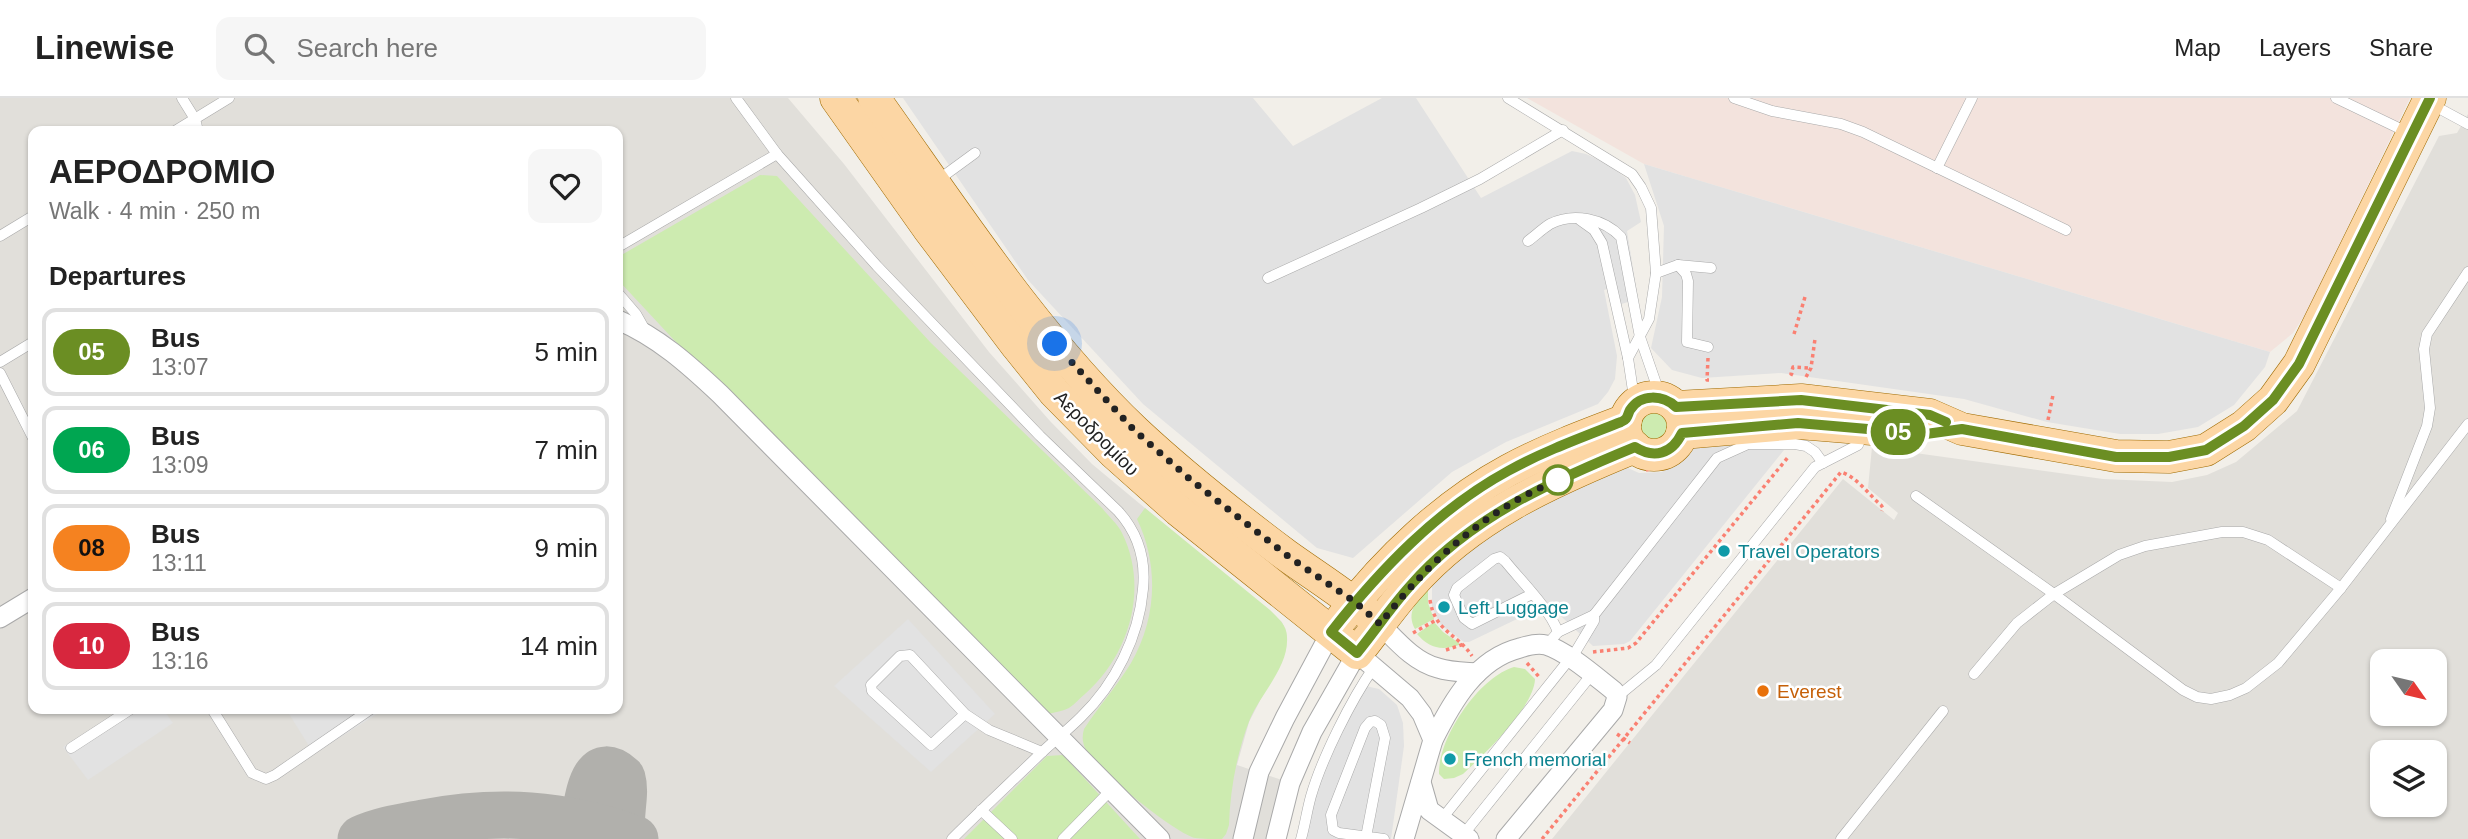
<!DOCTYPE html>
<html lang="en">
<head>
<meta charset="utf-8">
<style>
  body { margin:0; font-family:Helvetica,sans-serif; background:#f6f6f6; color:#222; height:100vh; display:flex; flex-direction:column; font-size:26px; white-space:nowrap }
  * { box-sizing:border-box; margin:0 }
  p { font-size:23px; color:#767676 }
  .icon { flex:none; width:38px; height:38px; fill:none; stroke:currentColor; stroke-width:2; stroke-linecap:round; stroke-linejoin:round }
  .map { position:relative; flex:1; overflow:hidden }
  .panel { position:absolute; left:28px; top:28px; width:595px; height:588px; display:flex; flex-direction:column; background:#fff; border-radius:14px; box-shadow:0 2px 5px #0004 }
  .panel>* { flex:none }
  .badge { padding:0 14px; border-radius:23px; font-size:24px; line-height:46px }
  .needle { width:46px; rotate:124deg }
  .tools { position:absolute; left:2370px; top:551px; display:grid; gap:14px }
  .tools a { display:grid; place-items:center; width:77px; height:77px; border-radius:14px; background:#fff; box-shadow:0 2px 5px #0004; font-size:35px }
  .you { position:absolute; width:35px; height:35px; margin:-18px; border:5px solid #fff; border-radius:50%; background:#1a73e8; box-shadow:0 0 0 10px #1a73e833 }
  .map>.badge { position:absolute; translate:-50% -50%; box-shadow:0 0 0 4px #fff }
  h2 { padding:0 21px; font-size:26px; line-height:63px }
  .round { display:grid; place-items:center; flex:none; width:74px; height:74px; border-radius:14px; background:#f6f6f6 }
  .headline { display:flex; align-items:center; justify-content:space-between; height:119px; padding:0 21px }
  h1 { font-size:33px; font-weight:800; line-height:52px }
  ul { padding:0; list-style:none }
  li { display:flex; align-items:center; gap:21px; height:88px; margin:0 14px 10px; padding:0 7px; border:4px solid #e0e0e0; border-radius:14px }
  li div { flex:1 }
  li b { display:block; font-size:26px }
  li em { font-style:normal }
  li .badge { min-width:77px; font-weight:700; text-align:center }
  header { display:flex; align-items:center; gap:42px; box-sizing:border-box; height:98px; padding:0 35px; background:#fff; border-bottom:2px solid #e0e0e0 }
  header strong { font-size:33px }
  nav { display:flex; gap:38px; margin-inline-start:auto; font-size:24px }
  .search { width:490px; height:63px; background:#f6f6f6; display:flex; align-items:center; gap:18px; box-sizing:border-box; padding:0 24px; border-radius:14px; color:#767676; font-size:26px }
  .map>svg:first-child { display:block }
  .military { fill:#f3e3dd }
  .airport { fill:#e1dfda; fill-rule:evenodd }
  .grass { fill:#cdebb0 }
  .parking { fill:#e2e2e2 }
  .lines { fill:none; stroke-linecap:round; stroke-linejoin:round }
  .taxiway { stroke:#b1b0ac; stroke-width:47 }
  .service-casing { stroke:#a9a9a9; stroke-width:11 }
  .minor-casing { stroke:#a9a9a9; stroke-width:21 }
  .primary-casing { stroke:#a06b00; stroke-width:33 }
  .path { stroke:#fa8072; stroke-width:3.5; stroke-dasharray:3.5 3.5; stroke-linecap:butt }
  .service { stroke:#fff; stroke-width:10 }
  .minor { stroke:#fff; stroke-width:19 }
  .primary { stroke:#fcd6a4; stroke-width:32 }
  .line-casing { stroke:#fff; stroke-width:16 }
  .line { stroke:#6b8e23; stroke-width:10 }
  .walk { stroke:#222; stroke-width:7; stroke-dasharray:0 12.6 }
  .stop-dot { fill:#fff; stroke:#6b8e23; stroke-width:3.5 }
  .culture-dot { fill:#0f9aa8; stroke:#fff; stroke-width:2.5 }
  .food-dot { fill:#e8710a; stroke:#fff; stroke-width:2.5 }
  .labels { text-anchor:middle; stroke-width:5; stroke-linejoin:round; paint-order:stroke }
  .street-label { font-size:19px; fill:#222; stroke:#fff }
  .culture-label { font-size:19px; fill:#0d838f; stroke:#fff; text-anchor:start }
  .food-label { font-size:19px; fill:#c56008; stroke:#fff; text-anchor:start }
</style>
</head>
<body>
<header>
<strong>Linewise</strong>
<div class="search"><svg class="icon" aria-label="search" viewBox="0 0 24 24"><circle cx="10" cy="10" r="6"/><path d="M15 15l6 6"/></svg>Search here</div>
<nav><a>Map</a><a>Layers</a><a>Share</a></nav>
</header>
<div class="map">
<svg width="2468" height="741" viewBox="0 0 2468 741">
  <rect width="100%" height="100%" fill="#f2efe9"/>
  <polygon class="military" points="1527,0 2410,0 2306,215 2293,235 2270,254 1644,66"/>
  <g class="airport">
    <path d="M0 0H788L844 66 989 254 1050 323 1092 366 1282 524 1287 538 1285 554 1249 624 1237 667 1297 687 1284 741H0ZM33 33H618V611H33Z"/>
    <path d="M2468 16V741H1552L1843 381 1894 422 1898 415 1868 390 1872 349 2103 381 2172 384 2207 377 2236 364 2297 313 2439 38 2457 35ZM2382 564H2434V616H2382ZM2382 654H2434V707H2382Z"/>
  </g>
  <g class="grass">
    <path d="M760 77 777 78 931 245 1102 410C1108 418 1118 426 1122 435 1149 489 1130 557 1085 596 1080 600 1075 606 1069 610 1063 613 1055 614 1048 616L800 364 674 242 618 182V159Z"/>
    <circle cx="1654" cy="328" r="15"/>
    <path d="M1145 410 1270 512C1278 520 1287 527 1287 539 1289 569 1261 595 1250 621 1237 654 1230 692 1229 727L1226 736 1222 741C1213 741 1203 741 1195 740 1173 734 1096 671 1086 652 1082 644 1082 638 1084 631 1099 608 1117 588 1131 565 1157 520 1159 467 1137 421Z"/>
    <path d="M1428 491V505L1434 521 1415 531C1406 514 1416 504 1428 491Z"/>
    <path d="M1434 524 1443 534 1459 545V547C1441 553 1429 550 1417 536Z"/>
    <path d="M1514 569 1525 571 1535 581C1534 610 1483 657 1463 676L1454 680 1444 681 1439 676C1438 640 1479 579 1514 569Z"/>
    <polygon points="1063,657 1140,741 964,741 1047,658"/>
  </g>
  <g class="parking">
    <polygon points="903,0 1253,0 1293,48 1382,0 1416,0 1481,100 1572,53 1586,56 1606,65 1626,80 1635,97 1641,124 1627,133 1638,201 1618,207 1615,189 1604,192 1617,258 1615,281 1608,294 1598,306 1506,344 1452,374 1353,460 1317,450 1143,306 1028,182"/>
    <polygon points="1644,66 2270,254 2265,269 2234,307 2198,329 2158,336 2120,336 2047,324 1964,301 1781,275 1702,280 1672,272 1651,250 1662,199 1664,128"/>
    <polygon points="1720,345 1759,347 1784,352 1630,543 1624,546 1593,548 1550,508 1534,513 1469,544 1464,544 1441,527 1432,510 1432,483 1483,442 1616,367 1619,366 1639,375 1662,374 1680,364 1692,350 1700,347"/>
    <polygon points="908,521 995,616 931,674 834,588"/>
    <polygon points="1366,588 1379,591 1397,607 1403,625 1404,648 1391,741 1304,741 1326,657"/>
    <polygon points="123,611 163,611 173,625 88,682 63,649"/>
    <polygon points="286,611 385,611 314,656"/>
  </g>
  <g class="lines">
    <g class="taxiway">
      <path d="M591 728 585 716C589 697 594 654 622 680 627 698 618 718 623 737"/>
      <path d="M361 741C381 732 402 729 423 725 498 711 563 715 635 741"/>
    </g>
    <defs>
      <g id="service">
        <polyline points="182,0 195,21 198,33"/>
        <path d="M736 0 777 56 877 168 1040 338 1118 413C1138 435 1146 461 1143 491 1139 539 1115 586 1081 619 1067 633 1051 645 1037 659 1009 686 980 713 952 741"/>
        <polyline points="1508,0 1632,76 1641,89 1651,110 1656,175 1649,221 1628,260"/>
        <polyline points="1734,0 1772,13 1841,26 1863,34 2066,132"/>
        <polyline points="2336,0 2409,35"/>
        <polyline points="2431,6 2468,26"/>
        <polyline points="175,33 229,0"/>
        <polyline points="1937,70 1972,0"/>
        <polyline points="938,82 975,55"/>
        <polyline points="1580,122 1594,132 1602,145 1628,260 1635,306"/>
        <polyline points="0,138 33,118"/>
        <path d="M1528 143C1535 138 1542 131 1550 126 1574 114 1604 121 1621 139L1640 239 1661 300"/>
        <polyline points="618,149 777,56"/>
        <polyline points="1678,167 1686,176 1688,183 1687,244 1708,249"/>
        <polyline points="1656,175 1678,167 1711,170"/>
        <polyline points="1268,180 1421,110 1480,81 1563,32"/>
        <polyline points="618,195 636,216 645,232"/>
        <polyline points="0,264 33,244"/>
        <polyline points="0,275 33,340"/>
        <polyline points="1916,398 2054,496 2183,592 2197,599 2211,601 2230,597 2246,590 2278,565 2341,490 2468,326"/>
        <polyline points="2391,421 2427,328 2430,310 2424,251 2427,236 2468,174"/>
        <path d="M1532 496 1472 526 1464 520 1454 497 1457 490 1494 461 1500 459 1505 463C1521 483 1549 510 1558 534L1547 547"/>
        <polyline points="1558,534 1594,517"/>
        <polyline points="1974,576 2017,525 2054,496 2119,457 2145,448 2222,434 2243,434 2268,442 2341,490"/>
        <polyline points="1617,599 1656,567 1815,369 1858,347 1863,335"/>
        <polyline points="212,611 252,675 266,681 275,677 371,611"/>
        <polyline points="965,616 931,647 872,593 871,587 900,558 910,557 965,616 989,632 1042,654"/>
        <polyline points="71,650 131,611"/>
        <polyline points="981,712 1012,741"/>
        <polyline points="1441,722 1576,553 1594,523 1594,517 1717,360 1748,346 1795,346 1806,348 1815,354 1823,365"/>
        <polyline points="1463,737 1592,576"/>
        <polyline points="1366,739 1385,640 1381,627 1375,623 1370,624 1365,630 1331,717 1333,732 1339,735 1384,741"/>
        <polyline points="1063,741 1111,692"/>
        <path d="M1301 741C1305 727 1307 712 1311 698 1322 660 1351 602 1374 569"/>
        <polyline points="1841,741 1943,613"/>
      </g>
      <g id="minor">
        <path d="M618 222C658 239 688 266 720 296L1160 741"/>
        <polyline points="0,520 33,500"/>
        <path d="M1380 526C1396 542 1414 564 1438 570 1450 574 1464 574 1477 575"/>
        <path d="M1433 642C1452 604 1476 561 1520 550 1529 547 1537 545 1546 547 1568 554 1596 579 1614 593L1617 599 1613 612 1506 741"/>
        <polyline points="1421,684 1429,712 1469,741"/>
        <polyline points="1243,741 1259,674 1285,620 1331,534"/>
        <polyline points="1276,741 1290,685 1312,634 1357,555 1410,600 1422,616 1433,642 1404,741"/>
      </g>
      <g id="primary">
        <path d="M836 0 928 130 1017 248 1054 294 1114 355 1178 412 1357 555C1375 533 1391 509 1410 488 1470 419 1552 383 1635 349"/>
        <path d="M874 0C954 112 1035 238 1135 333 1183 378 1234 418 1286 457 1318 480 1351 500 1380 526"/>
        <circle cx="1654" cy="328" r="29"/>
        <polyline points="1676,309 1801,302 1930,317 1962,331 2116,358 2169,359 2206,352 2244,328 2273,302 2299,266 2430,0"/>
        <polyline points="1682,335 1799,325 1884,332"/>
        <path d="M1342 520C1386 463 1444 407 1509 372 1546 352 1586 337 1626 322"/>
      </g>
    </defs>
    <use href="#service" class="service-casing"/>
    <use href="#minor" class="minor-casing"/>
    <use href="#primary" class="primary-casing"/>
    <g class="path">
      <polyline points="1794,236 1805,199"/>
      <polyline points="1708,260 1707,282 1709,282"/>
      <polyline points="1793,277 1791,276 1793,269 1810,270"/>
      <polyline points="1806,279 1811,270 1815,241"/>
      <polyline points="2048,322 2053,297"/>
      <polyline points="1646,372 1668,368 1680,359"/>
      <path d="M1430 502C1435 534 1457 535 1472 558"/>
      <polyline points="1413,535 1436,522"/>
      <polyline points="1446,552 1464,546"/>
      <polyline points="1593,554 1628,550 1636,545 1789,358"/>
      <polyline points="1527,565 1540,580"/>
      <polyline points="1617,636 1630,645"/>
      <path d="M1542 741 1841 374C1857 379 1869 397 1881 407L1883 410 1882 413"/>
    </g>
    <use href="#service" class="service"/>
    <use href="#minor" class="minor"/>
    <use href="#primary" class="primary"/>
  </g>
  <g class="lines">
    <defs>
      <path id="line" d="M1946 324 1930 317 1801 302 1676 309C1663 297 1641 295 1630 312 1627 318 1628 321 1621 324 1583 339 1544 353 1508 373 1438 411 1380 472 1331 534L1357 555C1375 533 1391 509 1410 488 1470 419 1552 383 1635 349 1654 361 1672 356 1682 335L1798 325 1926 336 1962 331 2116 359H2169L2206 352 2244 328 2273 302 2299 266 2430 0"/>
    </defs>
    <use href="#line" class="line-casing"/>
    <use href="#line" class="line"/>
    <path class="walk" d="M1055 246 1134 332 1191 382 1289 459 1355 504 1380 526C1428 464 1485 412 1558 382"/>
  </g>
  <circle class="stop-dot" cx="1558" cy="382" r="14"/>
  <g class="culture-dot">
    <circle cx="1724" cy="453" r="7"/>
    <circle cx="1444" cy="509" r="7"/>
    <circle cx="1450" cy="661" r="7"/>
  </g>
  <circle class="food-dot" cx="1763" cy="593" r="7"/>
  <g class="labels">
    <g class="street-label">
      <text transform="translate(1097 335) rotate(45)" y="7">Αεροδρομίου</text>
    </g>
    <g class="culture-label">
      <text x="1738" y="460">Travel Operators</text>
      <text x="1458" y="516">Left Luggage</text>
      <text x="1464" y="668">French memorial</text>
    </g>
    <g class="food-label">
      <text x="1777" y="600">Everest</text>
    </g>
  </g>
</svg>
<div class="tools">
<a><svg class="needle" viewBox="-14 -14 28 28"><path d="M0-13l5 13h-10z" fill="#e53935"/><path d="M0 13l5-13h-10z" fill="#767676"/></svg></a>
<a><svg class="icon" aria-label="layers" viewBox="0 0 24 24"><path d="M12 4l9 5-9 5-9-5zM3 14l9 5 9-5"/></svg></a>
</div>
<div class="you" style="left:1055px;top:246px"></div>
<b class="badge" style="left:1898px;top:334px;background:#6b8e23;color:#fff">05</b>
<section class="panel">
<div class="headline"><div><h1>ΑΕΡΟΔΡΟΜΙΟ</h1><p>Walk · 4 min · 250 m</p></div><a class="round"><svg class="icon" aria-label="heart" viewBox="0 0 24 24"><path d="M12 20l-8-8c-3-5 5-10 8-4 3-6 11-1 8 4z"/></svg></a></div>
<h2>Departures</h2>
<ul>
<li><span class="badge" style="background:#6b8e23;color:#fff">05</span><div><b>Bus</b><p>13:07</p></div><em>5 min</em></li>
<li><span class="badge" style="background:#00a651;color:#fff">06</span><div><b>Bus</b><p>13:09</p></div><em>7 min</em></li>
<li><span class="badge" style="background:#f58220;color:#111">08</span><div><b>Bus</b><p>13:11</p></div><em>9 min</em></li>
<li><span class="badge" style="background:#d7263d;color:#fff">10</span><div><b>Bus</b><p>13:16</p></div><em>14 min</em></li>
</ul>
</section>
</div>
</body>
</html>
